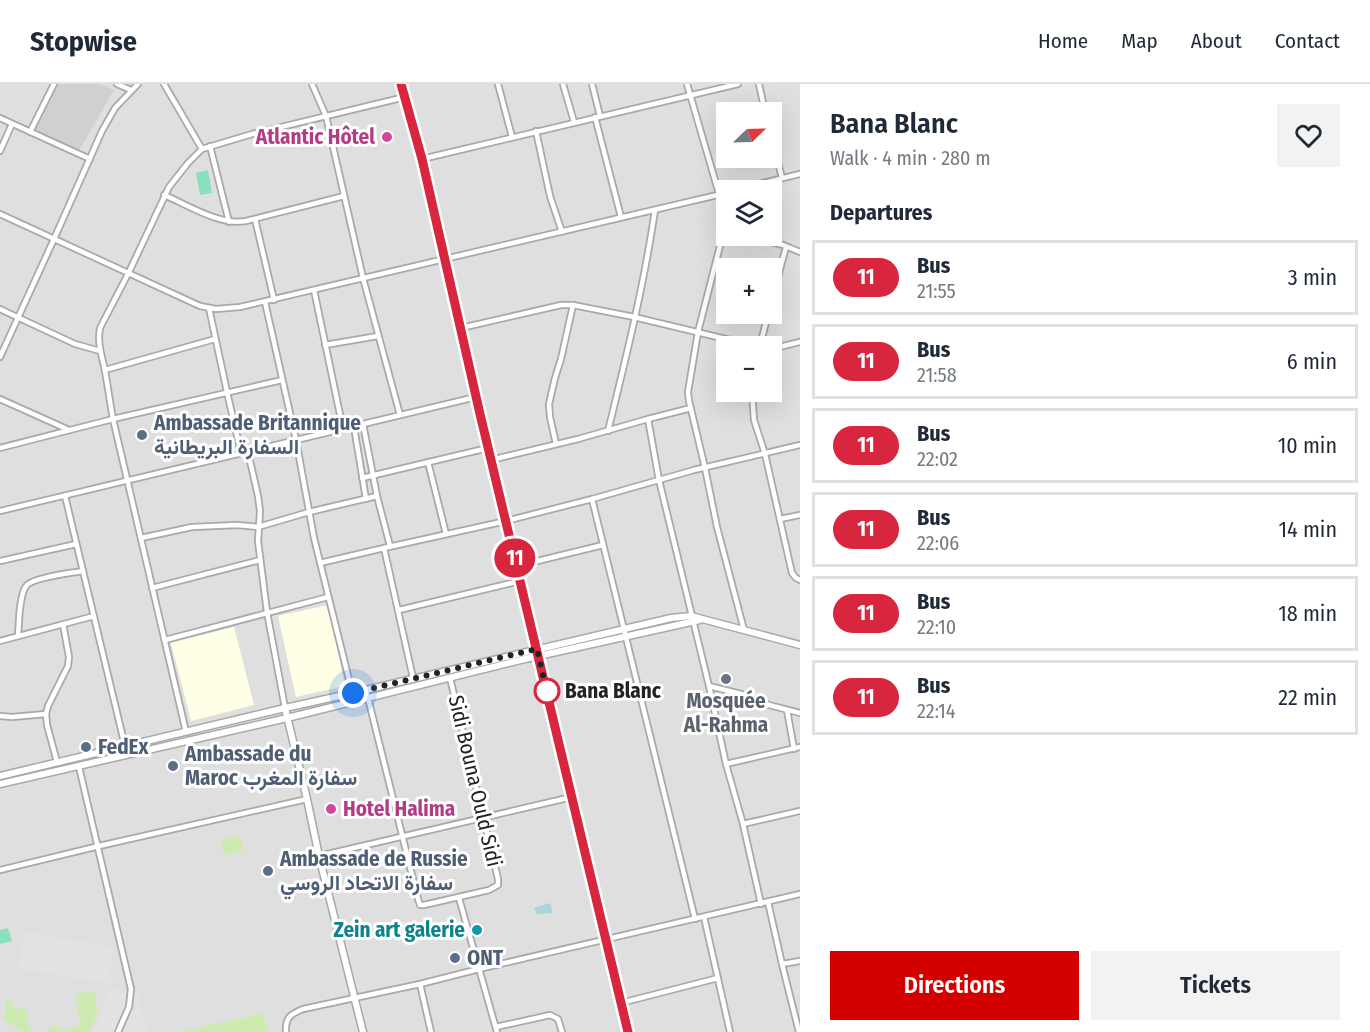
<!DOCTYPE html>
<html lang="en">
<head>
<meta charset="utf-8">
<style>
  body { margin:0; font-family:"Fira Sans Condensed",Vazirmatn,sans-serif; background:#f2f2f3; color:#1f2937; height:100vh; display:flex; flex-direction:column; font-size:22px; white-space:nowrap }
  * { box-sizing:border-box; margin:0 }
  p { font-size:20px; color:#747a83 }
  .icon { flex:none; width:33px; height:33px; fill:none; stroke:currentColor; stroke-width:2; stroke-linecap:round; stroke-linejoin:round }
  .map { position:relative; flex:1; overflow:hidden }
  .panel { display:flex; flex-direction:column; background:#fff; width:570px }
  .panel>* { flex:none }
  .badge { padding:0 12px; border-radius:20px; font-size:21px; line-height:39px }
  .needle { width:39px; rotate:67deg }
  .controls { position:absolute; left:716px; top:18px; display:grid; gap:12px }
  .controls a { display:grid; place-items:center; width:66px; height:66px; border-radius:0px; background:#fff; box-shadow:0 6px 24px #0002; font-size:30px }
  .you { position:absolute; width:30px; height:30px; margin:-15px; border:4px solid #fff; border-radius:50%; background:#1a73e8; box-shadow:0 0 0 9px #1a73e833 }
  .map>.badge { position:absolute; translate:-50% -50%; box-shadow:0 0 0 3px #fff }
  h2 { padding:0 30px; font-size:22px; line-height:54px }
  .round { display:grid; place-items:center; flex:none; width:63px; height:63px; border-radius:0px; background:#f2f2f3 }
  .summary { display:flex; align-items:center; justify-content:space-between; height:102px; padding:0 30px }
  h1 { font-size:28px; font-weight:600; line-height:45px }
  .primary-button { display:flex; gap:12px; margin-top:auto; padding:12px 30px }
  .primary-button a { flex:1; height:69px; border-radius:0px; background:#d40000; color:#fff; font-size:24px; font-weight:600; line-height:69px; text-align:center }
  .primary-button a+a { background:#f2f2f3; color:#1f2937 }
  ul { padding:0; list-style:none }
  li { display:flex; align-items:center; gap:18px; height:75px; margin:0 12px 9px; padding:0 18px; border:3px solid #e0e1e3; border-radius:0px }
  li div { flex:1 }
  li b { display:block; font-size:22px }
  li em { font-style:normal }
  li .badge { min-width:66px; font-weight:700; text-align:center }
  header { display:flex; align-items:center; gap:36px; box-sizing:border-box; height:84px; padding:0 30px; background:#fff; border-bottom:2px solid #e0e1e3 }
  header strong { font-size:28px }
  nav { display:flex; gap:33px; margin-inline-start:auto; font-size:21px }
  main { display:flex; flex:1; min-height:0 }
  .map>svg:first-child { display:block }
  .residential { fill:#e0dfdf; fill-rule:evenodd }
  .education { fill:#ffffe5 }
  .religious { fill:#d0d0d0 }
  .grass { fill:#cdebb0 }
  .pitch { fill:#88e0be }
  .parking { fill:#e2e2e2 }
  .water { fill:#aad3df }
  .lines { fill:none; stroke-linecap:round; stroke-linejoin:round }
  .minor-casing { stroke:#a9a9a9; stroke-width:8 }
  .tertiary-casing { stroke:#a9a9a9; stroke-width:9 }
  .minor { stroke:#fff; stroke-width:4.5 }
  .tertiary { stroke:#fff; stroke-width:6 }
  .line-casing { stroke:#fff; stroke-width:14 }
  .line { stroke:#d7263d; stroke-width:9 }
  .walk { stroke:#222; stroke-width:6; stroke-dasharray:0 10.8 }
  .hotel-dot { fill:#d1479c; stroke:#fff; stroke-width:2 }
  .service-dot { fill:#5c6f8a; stroke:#fff; stroke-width:2 }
  .worship-dot { fill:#6b7280; stroke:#fff; stroke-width:2 }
  .stop-dot { fill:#fff; stroke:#d7263d; stroke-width:3 }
  .culture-dot { fill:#0f9aa8; stroke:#fff; stroke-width:2 }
  .labels { text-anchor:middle; stroke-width:6; stroke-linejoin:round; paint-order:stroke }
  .hotel-label { font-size:21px; font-weight:bold; fill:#b23c85; stroke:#fff; text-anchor:end }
  .service-label { font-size:21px; font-weight:bold; fill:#4e5e75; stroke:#fff; text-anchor:start }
  .stop-label { font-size:21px; font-weight:bold; fill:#222; stroke:#fff; text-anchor:start }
  .worship-label { font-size:21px; font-weight:bold; fill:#5b616d; stroke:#fff }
  .street-label { font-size:21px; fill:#222; stroke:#fff }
  .culture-label { font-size:21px; font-weight:bold; fill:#0d838f; stroke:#fff; text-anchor:end }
</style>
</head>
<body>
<header>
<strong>Stopwise</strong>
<nav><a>Home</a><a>Map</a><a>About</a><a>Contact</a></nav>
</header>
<main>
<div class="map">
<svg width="800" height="948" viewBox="0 0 800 948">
  <rect width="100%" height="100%" fill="#f2efe9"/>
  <path class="residential" d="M0 0H800V948H0ZM726 28H771V74H726ZM726 106H771V152H726ZM726 184H771V230H726ZM726 262H771V308H726Z"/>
  <g class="education">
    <polygon points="328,521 345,602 296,613 278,532"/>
    <polygon points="234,543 254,621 191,637 171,559"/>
  </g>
  <polygon class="religious" points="58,0 100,0 114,6 79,67 35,46"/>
  <g class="grass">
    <polygon points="237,752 241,755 243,764 242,767 227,771 223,769 221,759 224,755"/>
    <path d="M85 906 95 910 98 928 89 948H47L50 943 55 941C64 948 71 943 80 941L76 913Z"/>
    <path d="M10 914 14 925 24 924 28 928C26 933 29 940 29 945L33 948H24L2 935 5 931 7 915Z"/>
    <polygon points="263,929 268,948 178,948"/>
  </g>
  <g class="pitch">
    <polygon points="208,86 212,109 200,111 196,89"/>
    <polygon points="8,844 12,857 0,860 0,846"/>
  </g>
  <g class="parking">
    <polygon points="25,848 111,863 110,900 18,884"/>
    <polygon points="109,904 125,907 137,906 147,948 92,948 102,928"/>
  </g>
  <polygon class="water" points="550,819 553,829 537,830 534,824"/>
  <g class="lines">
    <defs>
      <g id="minor">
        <polyline points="117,0 131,6"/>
        <polyline points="164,0 202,65"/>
        <polyline points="312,0 326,32 363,194 400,331"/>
        <polyline points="498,0 512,53"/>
        <polyline points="563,0 574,38"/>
        <polyline points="592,0 600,32"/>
        <polyline points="687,0 719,110"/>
        <polyline points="759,0 765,28"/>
        <polyline points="595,33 621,133"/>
        <polyline points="0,34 90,75"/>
        <polyline points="536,47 550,112 562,148"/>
        <polyline points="30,48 54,0"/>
        <polyline points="771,51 782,94"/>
        <polyline points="210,62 229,138"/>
        <polyline points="0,67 12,40"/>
        <polyline points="422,75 738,0"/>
        <polyline points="734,106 800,90"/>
        <path d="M164 111C188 121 220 142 246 137L344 112"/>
        <polyline points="726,124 724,146 698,248 688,308 689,317 705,384 717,443 744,546"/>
        <polyline points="0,130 200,222 216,225 240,223 726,109"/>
        <polyline points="255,135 274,216"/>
        <polyline points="746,152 783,161 800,168"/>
        <polyline points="314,206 343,345"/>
        <polyline points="265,218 296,356 314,454 353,612"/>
        <polyline points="771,219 786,163"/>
        <polyline points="209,224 227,308 241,369"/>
        <polyline points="0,225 75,260 100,267"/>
        <polyline points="461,244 561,221 573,221 634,233 755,262"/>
        <polyline points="325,261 378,252"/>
        <polyline points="760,262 768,230"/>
        <polyline points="771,265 800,258"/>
        <polyline points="0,273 54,155 102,47 115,24 138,0"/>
        <polyline points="105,286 215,255"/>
        <polyline points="752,308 754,336 765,370 792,489 796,494 800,496"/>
        <polyline points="0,315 69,346"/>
        <polyline points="648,335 659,396 709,602 726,680 743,740 761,820"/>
        <polyline points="363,340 377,412 390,462"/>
        <polyline points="354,343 366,415"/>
        <path d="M608 347C626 274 644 201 655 126"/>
        <polyline points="556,360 550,333 549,320 555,294 561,275 573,221"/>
        <polyline points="0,364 113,335 282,296"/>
        <polyline points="248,368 258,412 260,427 258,457 267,528 285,624"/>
        <polyline points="491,376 578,355 648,335 691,324"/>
        <polyline points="428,378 446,450"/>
        <polyline points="362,394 488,364"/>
        <polyline points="65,412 125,662"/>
        <polyline points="592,415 695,835"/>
        <polyline points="0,427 476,313"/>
        <polyline points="780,435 800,431"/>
        <polyline points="141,454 192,443 237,441 258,443 309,428 377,412"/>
        <polyline points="384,464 413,594"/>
        <polyline points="0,477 76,460"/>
        <polyline points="320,479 384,464 506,437 592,415 694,386 800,361"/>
        <polyline points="517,482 603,461"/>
        <polyline points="152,504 260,476"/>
        <polyline points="399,526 520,497"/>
        <path d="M18 552C19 540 19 509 27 501 35 493 72 489 83 487"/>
        <polyline points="165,556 328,513"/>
        <polyline points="0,557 94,532"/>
        <polyline points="709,602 745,611 769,621 800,629"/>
        <polyline points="366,606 418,815 420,821 424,821 489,806 498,801 498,795 450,594"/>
        <polyline points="787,626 794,665"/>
        <polyline points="0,632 12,633 46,630"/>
        <path d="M186 648 113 335C110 319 108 303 105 287 102 272 97 259 100 244L129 188 169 103 188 79 202 65 252 50 405 13"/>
        <polyline points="57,678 47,641 46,630 48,622 68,582 69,573 63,540"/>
        <polyline points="726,680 800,663"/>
        <polyline points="79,683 131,905 129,923 118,948"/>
        <polyline points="743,740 800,727"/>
        <polyline points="319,772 572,713"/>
        <polyline points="0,786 99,762 307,715"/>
        <polyline points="459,814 497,948"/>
        <polyline points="768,818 782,880 799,948"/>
        <polyline points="704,833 730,948"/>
        <polyline points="782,880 800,877"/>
        <polyline points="420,900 431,948"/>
        <polyline points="621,919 718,894"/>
        <polyline points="496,943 550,931 558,935 562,948"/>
        <path d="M286 948C285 933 291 930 303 925L420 900 479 885 800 810"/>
      </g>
      <g id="tertiary">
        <polyline points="401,0 422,75 488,364 628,948"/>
        <polyline points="285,624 307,715 319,772 363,948"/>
        <polyline points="0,692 285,624 353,609 671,534 691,532 800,561"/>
        <polyline points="0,700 287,634 525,575 700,536"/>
      </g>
    </defs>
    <use href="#minor" class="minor-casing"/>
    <use href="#tertiary" class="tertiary-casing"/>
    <use href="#minor" class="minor"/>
    <use href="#tertiary" class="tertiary"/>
  </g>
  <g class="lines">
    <defs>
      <polyline id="line" points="401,0 422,75 480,330 628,948"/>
    </defs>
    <use href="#line" class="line-casing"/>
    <use href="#line" class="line"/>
    <polyline class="walk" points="353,609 537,565 547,609 547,607"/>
  </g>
  <g class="hotel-dot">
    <circle cx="387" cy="53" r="6"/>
    <circle cx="331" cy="725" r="6"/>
  </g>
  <g class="service-dot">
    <circle cx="142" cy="351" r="6"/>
    <circle cx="86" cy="663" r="6"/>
    <circle cx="173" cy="682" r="6"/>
    <circle cx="268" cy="787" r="6"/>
    <circle cx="455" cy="874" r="6"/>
  </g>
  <circle class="worship-dot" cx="726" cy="595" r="6"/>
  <circle class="stop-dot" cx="547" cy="607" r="12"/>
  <circle class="culture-dot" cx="477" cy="846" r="6"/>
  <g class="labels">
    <g class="hotel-label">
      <text x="375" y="60">Atlantic Hôtel</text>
      <text x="343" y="732" text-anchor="start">Hotel Halima</text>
    </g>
    <g class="service-label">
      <text x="154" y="346">Ambassade Britannique<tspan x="154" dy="24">السفارة البريطانية</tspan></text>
      <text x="98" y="670">FedEx</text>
      <text x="185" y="677">Ambassade du<tspan x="185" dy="24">Maroc سفارة المغرب</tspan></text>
      <text x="280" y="782">Ambassade de Russie<tspan x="280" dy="24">سفارة الاتحاد الروسي</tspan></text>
      <text x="467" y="881">ONT</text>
    </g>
    <g class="stop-label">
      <text x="565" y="614">Bana Blanc</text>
    </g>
    <g class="worship-label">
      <text x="726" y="624">Mosquée<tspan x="726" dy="24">Al-Rahma</tspan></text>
    </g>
    <g class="street-label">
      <text transform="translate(475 697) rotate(77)" y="7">Sidi Bouna Ould Sidi</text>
    </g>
    <g class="culture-label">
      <text x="465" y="853">Zein art galerie</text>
    </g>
  </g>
</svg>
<div class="controls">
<a><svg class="needle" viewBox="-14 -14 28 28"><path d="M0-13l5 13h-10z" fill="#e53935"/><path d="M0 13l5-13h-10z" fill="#747a83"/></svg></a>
<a><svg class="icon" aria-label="layers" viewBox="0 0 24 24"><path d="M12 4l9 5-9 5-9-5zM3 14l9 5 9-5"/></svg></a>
<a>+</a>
<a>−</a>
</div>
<div class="you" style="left:353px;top:609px"></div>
<b class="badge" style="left:515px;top:474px;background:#d7263d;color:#fff">11</b>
</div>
<section class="panel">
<div class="summary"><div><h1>Bana Blanc</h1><p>Walk · 4 min · 280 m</p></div><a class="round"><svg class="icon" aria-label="heart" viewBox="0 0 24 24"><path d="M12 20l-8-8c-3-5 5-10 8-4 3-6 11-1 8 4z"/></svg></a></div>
<h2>Departures</h2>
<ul>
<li><span class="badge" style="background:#d7263d;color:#fff">11</span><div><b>Bus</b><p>21:55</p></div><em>3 min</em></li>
<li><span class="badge" style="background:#d7263d;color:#fff">11</span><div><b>Bus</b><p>21:58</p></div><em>6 min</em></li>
<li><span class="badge" style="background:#d7263d;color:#fff">11</span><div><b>Bus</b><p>22:02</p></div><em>10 min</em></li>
<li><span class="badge" style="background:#d7263d;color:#fff">11</span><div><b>Bus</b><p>22:06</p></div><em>14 min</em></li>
<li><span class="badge" style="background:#d7263d;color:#fff">11</span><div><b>Bus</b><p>22:10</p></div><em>18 min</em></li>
<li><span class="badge" style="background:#d7263d;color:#fff">11</span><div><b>Bus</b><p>22:14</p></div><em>22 min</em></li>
</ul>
<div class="primary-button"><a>Directions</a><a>Tickets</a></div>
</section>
</main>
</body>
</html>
